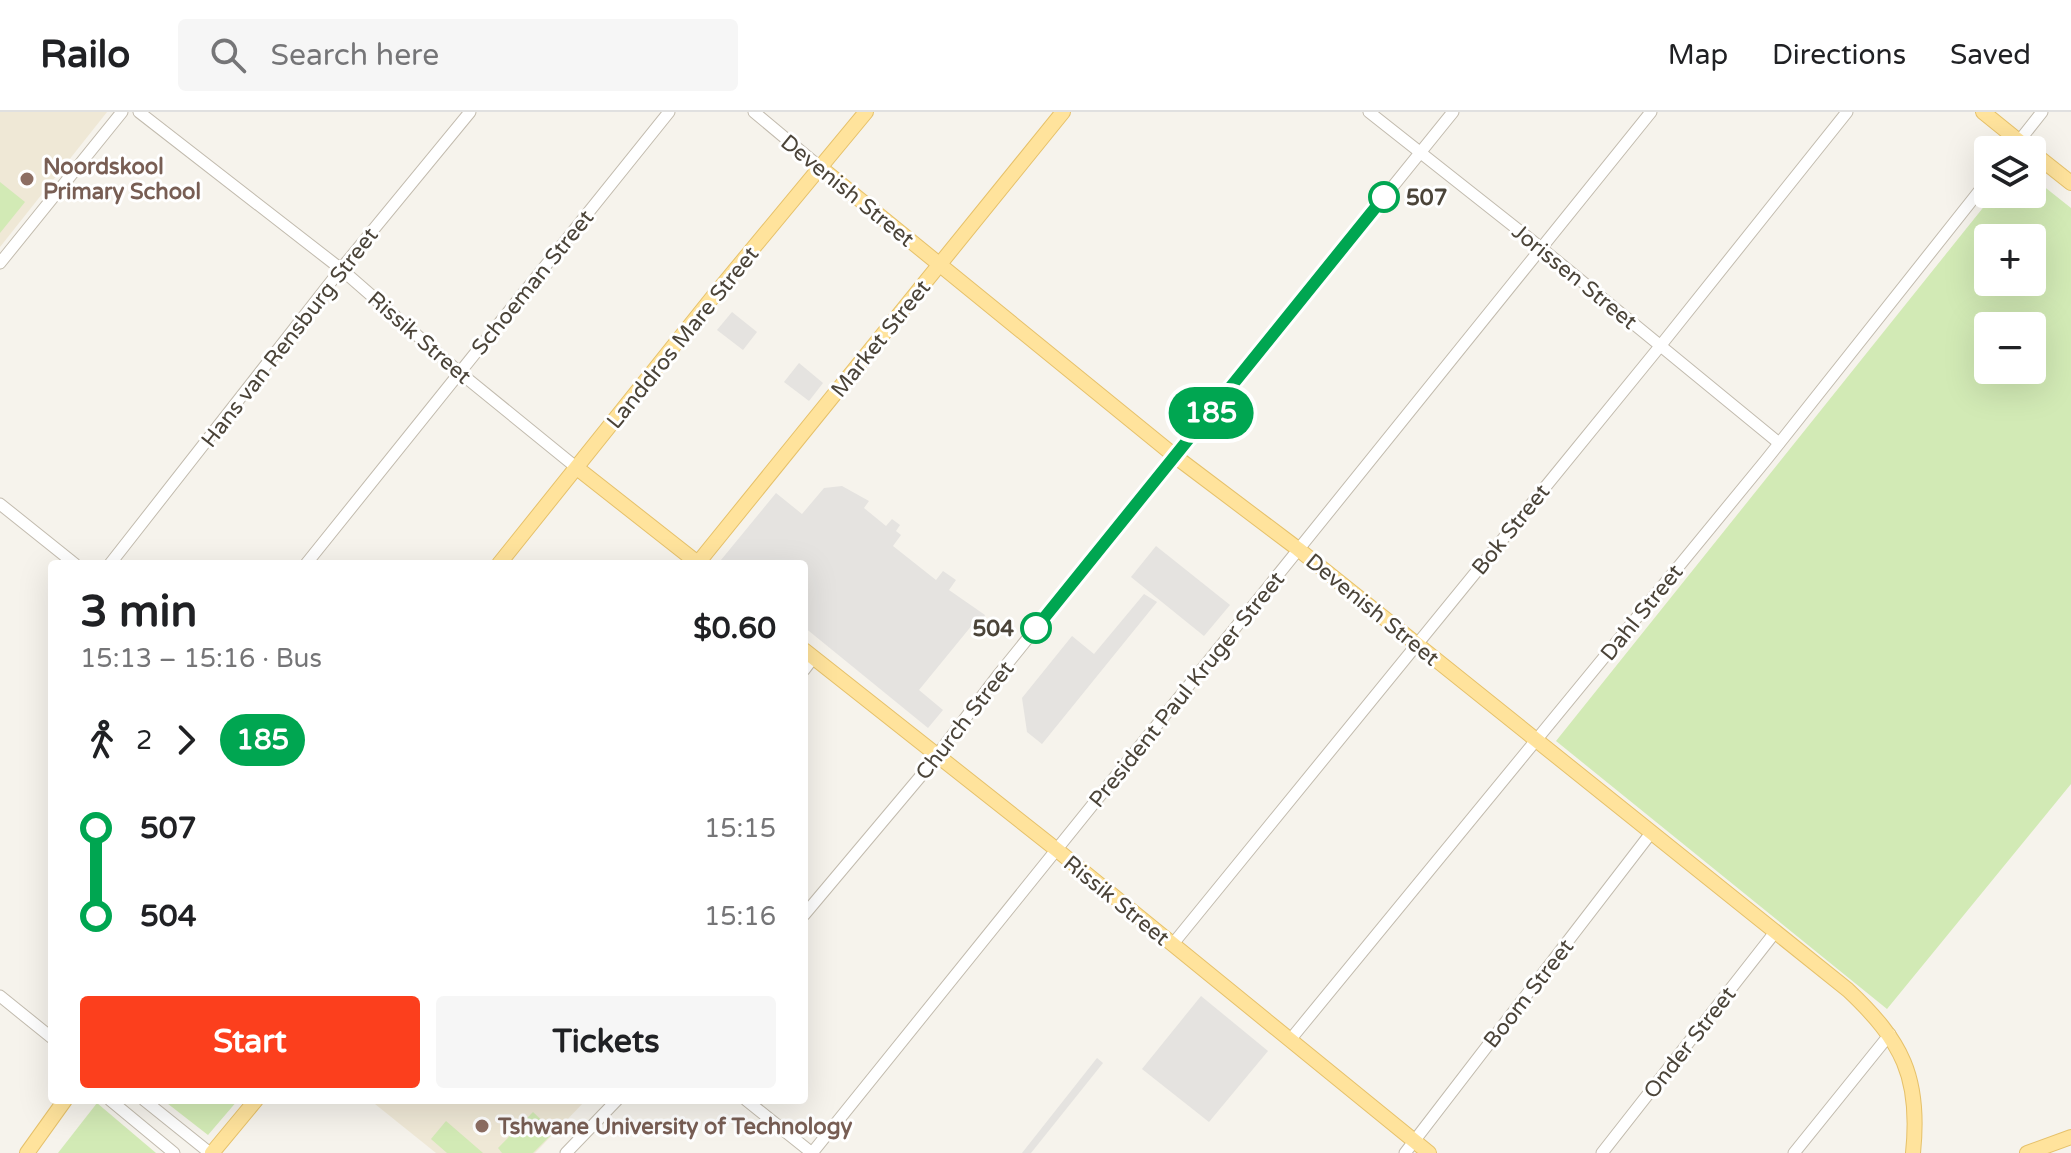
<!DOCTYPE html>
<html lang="en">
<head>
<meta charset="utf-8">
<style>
  body { margin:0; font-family:"Varela Round",sans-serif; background:#f6f6f6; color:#202124; height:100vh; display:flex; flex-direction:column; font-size:30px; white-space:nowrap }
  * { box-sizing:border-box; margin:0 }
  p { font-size:26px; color:#757577 }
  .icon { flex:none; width:44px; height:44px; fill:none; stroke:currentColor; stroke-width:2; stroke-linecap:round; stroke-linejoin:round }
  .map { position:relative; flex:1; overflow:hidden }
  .details { position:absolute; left:48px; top:448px; width:760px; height:544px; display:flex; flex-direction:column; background:#fff; border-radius:8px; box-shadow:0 8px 32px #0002 }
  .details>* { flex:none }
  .badge { padding:0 16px; border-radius:26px; font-size:28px; line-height:52px }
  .buttons { position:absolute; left:1974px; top:24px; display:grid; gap:16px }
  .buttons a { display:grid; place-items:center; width:72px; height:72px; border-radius:8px; background:#fff; box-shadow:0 8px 32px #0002; font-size:40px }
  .map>.badge { position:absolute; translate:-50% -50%; box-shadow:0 0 0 4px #fff }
  .legs { display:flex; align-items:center; gap:12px; height:88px; padding:0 32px; font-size:26px }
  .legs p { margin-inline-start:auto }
  .summary { display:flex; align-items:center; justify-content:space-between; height:136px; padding:0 32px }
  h1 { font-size:44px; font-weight:700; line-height:60px }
  .action { display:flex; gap:16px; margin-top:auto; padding:16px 32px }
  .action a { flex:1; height:92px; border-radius:8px; background:#fc3f1d; color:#fff; font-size:32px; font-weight:700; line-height:92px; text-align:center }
  .action a+a { background:#f6f6f6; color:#202124 }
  ul { padding:0 32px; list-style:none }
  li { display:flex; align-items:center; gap:28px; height:88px; font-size:30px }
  li i { display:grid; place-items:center; width:12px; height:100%; margin:0 10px; background:currentColor }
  li i::after { content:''; width:20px; height:20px; margin:-10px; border:6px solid; border-radius:50%; background:#fff }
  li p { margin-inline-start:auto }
  li:first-child i { background:linear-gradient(#0000 50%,currentColor 0) }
  li:last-child i { background:linear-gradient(currentColor 50%,#0000 0) }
  header { display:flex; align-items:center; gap:48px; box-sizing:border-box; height:112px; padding:0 40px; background:#fff; border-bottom:2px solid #e0e0e0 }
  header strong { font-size:38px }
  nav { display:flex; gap:44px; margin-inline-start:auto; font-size:28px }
  .search { width:560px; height:72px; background:#f6f6f6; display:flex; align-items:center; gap:20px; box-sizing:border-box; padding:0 28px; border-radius:8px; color:#757577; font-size:30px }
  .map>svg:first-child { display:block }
  .education { fill:#efe8d6 }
  .green { fill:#d2eab5; fill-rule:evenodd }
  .parking { fill:#e5e3e0 }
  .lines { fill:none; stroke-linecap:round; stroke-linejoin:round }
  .minor-casing { stroke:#c2bbae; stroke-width:13 }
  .major-casing { stroke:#e6c16a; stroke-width:16 }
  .minor { stroke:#fff; stroke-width:11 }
  .major { stroke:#ffe39c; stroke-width:14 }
  .line-1-casing { stroke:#fff; stroke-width:18 }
  .line-1 { stroke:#00a651; stroke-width:12 }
  .education-dot { fill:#8d6e63; stroke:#fff; stroke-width:3 }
  .stop-1-dot { fill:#fff; stroke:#00a651; stroke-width:4 }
  .labels { text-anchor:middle; stroke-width:6; stroke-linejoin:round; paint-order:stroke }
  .education-label { font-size:22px; font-weight:bold; fill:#785e54; stroke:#fff; text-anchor:start }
  .street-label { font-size:22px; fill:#4b4439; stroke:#fff }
  .stop-label { font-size:22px; font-weight:bold; fill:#4b4439; stroke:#fff; text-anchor:start }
</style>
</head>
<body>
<header>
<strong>Railo</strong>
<div class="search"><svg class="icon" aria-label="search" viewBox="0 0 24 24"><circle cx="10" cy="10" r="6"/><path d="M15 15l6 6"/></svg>Search here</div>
<nav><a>Map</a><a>Directions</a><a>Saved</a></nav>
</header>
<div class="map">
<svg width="2071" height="1041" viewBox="0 0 2071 1041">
  <rect width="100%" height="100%" fill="#f6f3ec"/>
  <g class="education">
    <polygon points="0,0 107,0 0,135"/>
    <polygon points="370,988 586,988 535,1041 436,1041"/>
  </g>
  <g class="green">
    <path d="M2032 65 2071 96V672L1887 897 1556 629 1994 82H2032ZM1988 126H2032V170H1988ZM2032 214V258H1988V214Z"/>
    <polygon points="0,70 25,90 0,121"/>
    <polygon points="163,988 238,988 208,1023"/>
    <polygon points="97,991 156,1041 58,1041"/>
    <polygon points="533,1000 554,1020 533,1041 502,1041 498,1036"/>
    <polygon points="446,1009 483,1041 447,1041 431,1027"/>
  </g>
  <g class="parking">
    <polygon points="732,200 757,220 743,238 717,218"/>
    <polygon points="799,251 823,271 809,289 784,270"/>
    <polygon points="842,374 869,389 864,396 886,414 892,407 900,413 896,419 901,423 893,434 936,468 943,459 956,468 949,478 985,503 982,512 973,512 919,578 943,598 928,616 804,515 804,452 726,452 721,448 776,381 802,402 824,376"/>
    <polygon points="1156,434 1230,493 1204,524 1131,465"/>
    <polygon points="1144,482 1157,490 1042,632 1027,620 1022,586 1072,524 1094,542"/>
    <polygon points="1201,884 1268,939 1209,1010 1142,957"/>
    <polygon points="1097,946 1103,951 1031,1041 1022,1041"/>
  </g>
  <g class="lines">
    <defs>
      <g id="minor">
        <polyline points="139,0 341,157 459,260 577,356"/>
        <polyline points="754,0 821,56"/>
        <polyline points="1369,0 1540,135 1779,331"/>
        <polyline points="2012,38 2042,0"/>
        <polyline points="0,151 122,0"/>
        <polyline points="0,392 75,452"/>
        <polyline points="110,452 341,157 470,0"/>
        <polyline points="306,452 669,0"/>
        <polyline points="804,558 813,546"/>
        <polyline points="804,803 925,659 999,562 1453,0"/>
        <polyline points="1172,833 1661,233 1847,0"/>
        <polyline points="0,884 52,926"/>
        <polyline points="1290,928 1766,348 1988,68"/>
        <polyline points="110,988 174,1041"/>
        <polyline points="144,988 210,1041"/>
        <polyline points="746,988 812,1041"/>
        <polyline points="566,1041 617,988"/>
        <polyline points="812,1041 1651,0"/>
        <polyline points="1405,1041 1651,721"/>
        <polyline points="1602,1041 1776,819"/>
        <polyline points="1794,1041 1890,922"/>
      </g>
      <g id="major">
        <polyline points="1983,0 2030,38"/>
        <polyline points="2032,40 2071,71"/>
        <path d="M821 56 1176 345 1298 437 1848 878C1902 929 1921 965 1913 1041"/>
        <polyline points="577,356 699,452"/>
        <polyline points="499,452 716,181 866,0"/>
        <polyline points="697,452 1063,0"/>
        <polyline points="804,538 1057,738 1429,1041"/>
        <polyline points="27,1041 65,988"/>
        <polyline points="212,1041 256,988"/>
        <polyline points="2027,1041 2071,1025"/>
      </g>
    </defs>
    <use href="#minor" class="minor-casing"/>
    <use href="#major" class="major-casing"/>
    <use href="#minor" class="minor"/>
    <use href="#major" class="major"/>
  </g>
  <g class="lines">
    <defs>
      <polyline id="line-1" points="1036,516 1384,85"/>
    </defs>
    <use href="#line-1" class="line-1-casing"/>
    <use href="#line-1" class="line-1"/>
  </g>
  <g class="education-dot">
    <circle cx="27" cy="67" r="8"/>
    <circle cx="482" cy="1014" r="8"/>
  </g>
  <g class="stop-1-dot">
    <circle cx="1384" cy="85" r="14"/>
    <circle cx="1036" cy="516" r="14"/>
  </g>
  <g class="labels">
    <g class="education-label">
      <text x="43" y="62">Noordskool<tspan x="43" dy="25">Primary School</tspan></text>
      <text x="498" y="1022">Tshwane University of Technology</text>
    </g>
    <g class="street-label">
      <text transform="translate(848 78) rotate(39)" y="8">Devenish Street</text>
      <text transform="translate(1575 164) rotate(39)" y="8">Jorissen Street</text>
      <text transform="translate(532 170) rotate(-51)" y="8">Schoeman Street</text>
      <text transform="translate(289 225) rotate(-52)" y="8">Hans van Rensburg Street</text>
      <text transform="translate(420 225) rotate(41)" y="8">Rissik Street</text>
      <text transform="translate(682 225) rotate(-51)" y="8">Landdros Mare Street</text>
      <text transform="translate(880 226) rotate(-51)" y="8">Market Street</text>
      <text transform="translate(1510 417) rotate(-51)" y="8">Bok Street</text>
      <text transform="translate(1373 497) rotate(39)" y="8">Devenish Street</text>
      <text transform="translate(1641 500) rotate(-51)" y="8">Dahl Street</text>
      <text transform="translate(1186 577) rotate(-51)" y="8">President Paul Kruger Street</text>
      <text transform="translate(964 608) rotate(-52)" y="8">Church Street</text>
      <text transform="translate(1117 788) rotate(39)" y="8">Rissik Street</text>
      <text transform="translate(1528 881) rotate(-52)" y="8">Boom Street</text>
      <text transform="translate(1689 930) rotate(-52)" y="8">Onder Street</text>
    </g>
    <g class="stop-label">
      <text x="1406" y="93">507</text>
      <text x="1014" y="524" text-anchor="end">504</text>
    </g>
  </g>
</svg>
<div class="buttons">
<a><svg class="icon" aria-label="layers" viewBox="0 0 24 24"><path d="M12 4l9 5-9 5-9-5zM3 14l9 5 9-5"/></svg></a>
<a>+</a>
<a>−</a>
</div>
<b class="badge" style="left:1211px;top:301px;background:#00a651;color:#fff">185</b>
<section class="details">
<div class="summary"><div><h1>3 min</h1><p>15:13 – 15:16 · Bus</p></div><b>$0.60</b></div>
<div class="legs"><svg class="icon" aria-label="walk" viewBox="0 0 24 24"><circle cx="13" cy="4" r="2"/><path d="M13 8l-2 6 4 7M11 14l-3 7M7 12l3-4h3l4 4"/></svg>2<svg class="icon" aria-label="forward" viewBox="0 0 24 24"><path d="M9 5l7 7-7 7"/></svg><b class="badge" style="background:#00a651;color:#fff">185</b></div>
<ul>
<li><i style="color:#00a651"></i><b>507</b><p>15:15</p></li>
<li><i style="color:#00a651"></i><b>504</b><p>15:16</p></li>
</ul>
<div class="action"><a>Start</a><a>Tickets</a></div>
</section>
</div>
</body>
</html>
